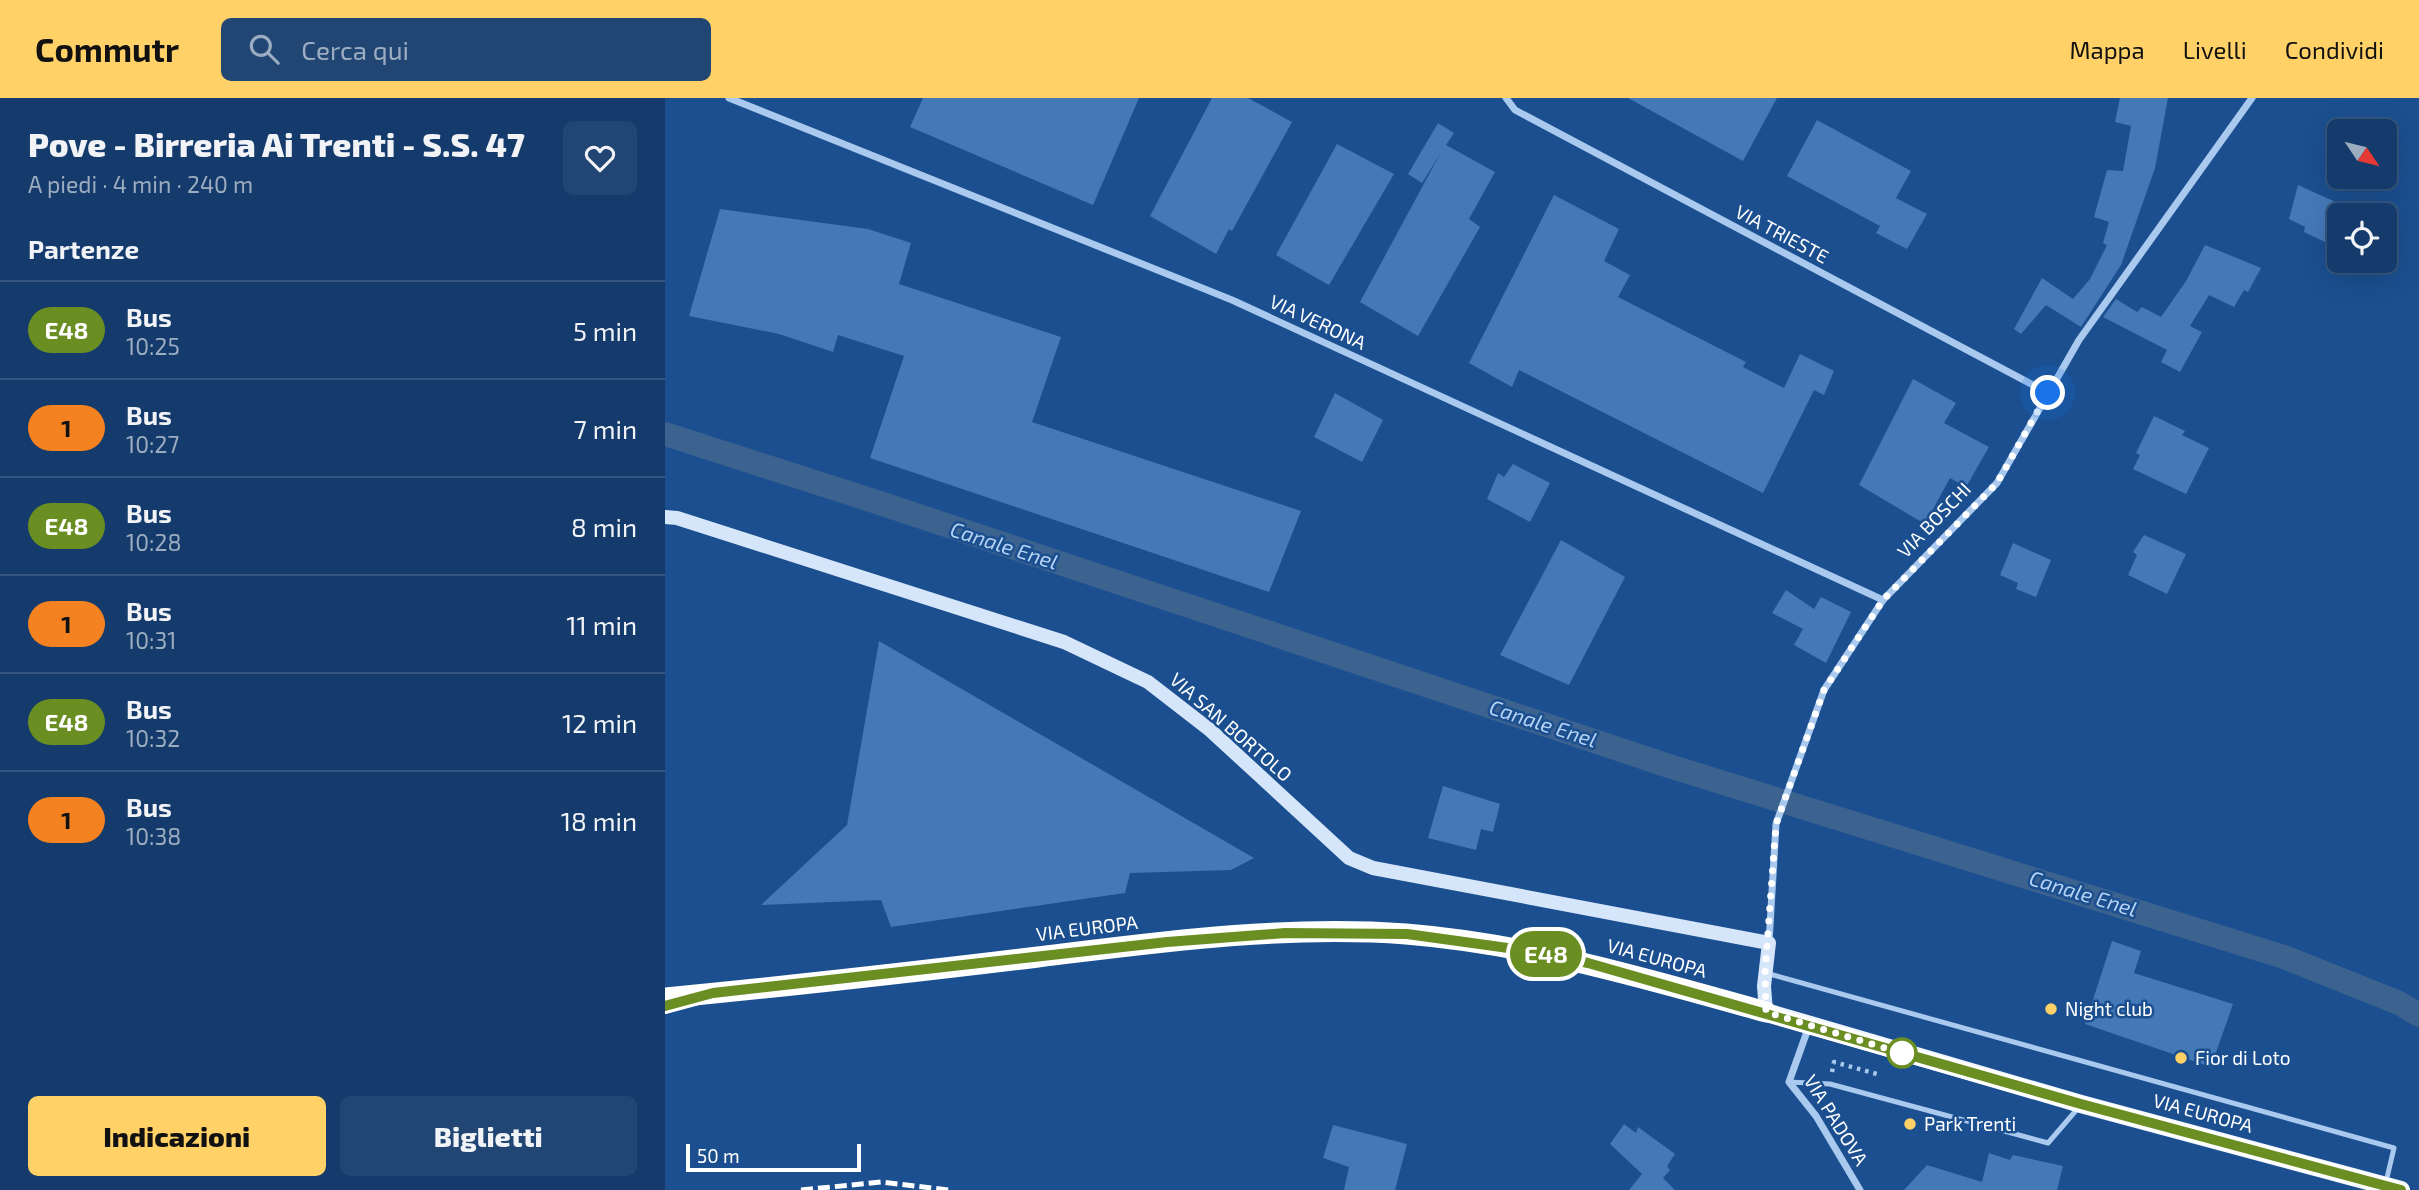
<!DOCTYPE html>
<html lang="it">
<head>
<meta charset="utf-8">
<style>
  body { margin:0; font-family:"Exo 2",sans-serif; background:#214673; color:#f1f3f6; height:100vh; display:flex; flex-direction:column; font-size:26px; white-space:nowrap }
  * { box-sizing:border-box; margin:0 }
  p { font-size:23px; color:#9dadc1 }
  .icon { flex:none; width:38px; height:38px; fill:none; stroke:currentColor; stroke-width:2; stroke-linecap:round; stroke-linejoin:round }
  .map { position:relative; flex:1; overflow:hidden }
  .details { display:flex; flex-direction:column; background:#143b6b; width:665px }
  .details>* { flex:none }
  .badge { padding:0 14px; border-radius:23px; font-size:24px; line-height:46px }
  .needle { width:46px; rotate:125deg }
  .buttons { position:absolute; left:1662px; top:21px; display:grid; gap:14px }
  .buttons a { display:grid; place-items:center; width:70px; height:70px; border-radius:10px; background:#143b6b; box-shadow:0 7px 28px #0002,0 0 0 2px #33557e; font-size:35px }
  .scale { position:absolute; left:21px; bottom:18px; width:175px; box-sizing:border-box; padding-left:7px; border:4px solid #fff; border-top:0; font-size:19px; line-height:24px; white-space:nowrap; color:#fff; -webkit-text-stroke:5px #1b4f8f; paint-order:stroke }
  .you { position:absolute; width:35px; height:35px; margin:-18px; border:5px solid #fff; border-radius:50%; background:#1a73e8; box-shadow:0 0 0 10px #1a73e833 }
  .map>.badge { position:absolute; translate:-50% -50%; box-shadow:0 0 0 4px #fff }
  h2 { padding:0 28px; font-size:26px; line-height:63px }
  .round { display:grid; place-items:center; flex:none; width:74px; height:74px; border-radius:10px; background:#214673 }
  .summary { display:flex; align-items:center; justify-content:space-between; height:119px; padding:0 28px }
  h1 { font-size:33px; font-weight:800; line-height:52px }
  .cta { display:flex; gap:14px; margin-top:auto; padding:14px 28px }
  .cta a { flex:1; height:80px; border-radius:10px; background:#ffd166; color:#111; font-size:28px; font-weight:800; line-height:80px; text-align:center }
  .cta a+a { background:#214673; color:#f1f3f6 }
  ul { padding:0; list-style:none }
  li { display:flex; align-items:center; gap:21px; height:98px; padding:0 28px; border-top:2px solid #33557e }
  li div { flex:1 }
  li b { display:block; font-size:26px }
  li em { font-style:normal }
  li .badge { min-width:77px; font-weight:700; text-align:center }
  header { display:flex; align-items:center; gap:42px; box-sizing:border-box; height:98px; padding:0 35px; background:#ffd166; color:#111 }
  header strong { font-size:33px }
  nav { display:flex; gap:38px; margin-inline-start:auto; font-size:24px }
  .search { width:490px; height:63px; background:#214673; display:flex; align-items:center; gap:18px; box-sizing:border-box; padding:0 24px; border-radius:10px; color:#9dadc1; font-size:26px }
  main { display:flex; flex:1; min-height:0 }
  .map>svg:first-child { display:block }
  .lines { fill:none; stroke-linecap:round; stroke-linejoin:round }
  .canal { stroke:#3c6290; stroke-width:24 }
  .building { fill:#4478b7 }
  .path { stroke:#a9c9ee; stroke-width:4.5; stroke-dasharray:3.5 5; stroke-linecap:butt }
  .lane { stroke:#a9c9ee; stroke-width:5 }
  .street { stroke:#a9c9ee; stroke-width:7 }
  .secondary { stroke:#d6e6fa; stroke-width:14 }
  .primary { stroke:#f0f6ff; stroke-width:18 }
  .highway { stroke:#fff; stroke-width:21 }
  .rail { stroke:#fff; stroke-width:5; stroke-dasharray:12 5; stroke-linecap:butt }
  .line-casing { stroke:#fff; stroke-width:16 }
  .line { stroke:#6b8e23; stroke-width:10 }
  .walk { stroke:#fff; stroke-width:7; stroke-dasharray:0 12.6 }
  .poi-dot { fill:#ffd166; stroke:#1b4f8f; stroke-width:2.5 }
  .stop-dot { fill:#fff; stroke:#6b8e23; stroke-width:3.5 }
  .labels { text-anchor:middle; stroke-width:5; stroke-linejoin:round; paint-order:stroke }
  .street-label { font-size:19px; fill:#fff; stroke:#1b4f8f }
  .poi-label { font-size:19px; fill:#fff; stroke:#1b4f8f; text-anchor:start }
  .water-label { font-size:21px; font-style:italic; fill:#b5d3f5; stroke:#1b4f8f }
</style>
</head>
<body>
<header>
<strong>Commutr</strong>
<div class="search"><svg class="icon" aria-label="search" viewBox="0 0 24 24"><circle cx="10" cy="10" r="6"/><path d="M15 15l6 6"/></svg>Cerca qui</div>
<nav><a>Mappa</a><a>Livelli</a><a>Condividi</a></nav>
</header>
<main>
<section class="details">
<div class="summary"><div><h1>Pove - Birreria Ai Trenti - S.S. 47</h1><p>A piedi · 4 min · 240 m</p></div><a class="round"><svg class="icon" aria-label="heart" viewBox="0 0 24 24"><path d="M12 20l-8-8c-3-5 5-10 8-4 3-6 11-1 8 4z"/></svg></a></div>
<h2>Partenze</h2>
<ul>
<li><span class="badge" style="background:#6b8e23;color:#fff">E48</span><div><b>Bus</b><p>10:25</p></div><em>5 min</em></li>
<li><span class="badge" style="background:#f58220;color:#111">1</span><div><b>Bus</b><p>10:27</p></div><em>7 min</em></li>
<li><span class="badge" style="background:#6b8e23;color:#fff">E48</span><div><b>Bus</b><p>10:28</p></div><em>8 min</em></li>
<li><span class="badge" style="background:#f58220;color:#111">1</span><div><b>Bus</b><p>10:31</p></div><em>11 min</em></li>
<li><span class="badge" style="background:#6b8e23;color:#fff">E48</span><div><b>Bus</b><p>10:32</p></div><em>12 min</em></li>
<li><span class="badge" style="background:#f58220;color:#111">1</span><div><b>Bus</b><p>10:38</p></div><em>18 min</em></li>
</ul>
<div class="cta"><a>Indicazioni</a><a>Biglietti</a></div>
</section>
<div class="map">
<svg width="1754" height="1092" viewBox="0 0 1754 1092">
  <rect width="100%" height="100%" fill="#1b4f8f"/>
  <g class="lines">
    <polyline class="canal" points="0,336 221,407 1001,667 1619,859 1734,905 1754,917"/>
  </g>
  <g class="building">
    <polygon points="258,0 474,0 428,107 245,29"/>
    <polygon points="547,0 583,0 627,24 567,133 564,131 551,156 485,118"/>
    <polygon points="963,0 1112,0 1078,63"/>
    <polygon points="1455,0 1503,0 1490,70 1456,167 1416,229 1381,207 1356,236 1349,231 1377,180 1408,201 1425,181 1442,147 1438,145 1444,124 1429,119 1442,72 1458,73 1466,28 1450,24"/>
    <polygon points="1152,22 1246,73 1231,100 1262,116 1242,151 1211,135 1215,128 1122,78"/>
    <polygon points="773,25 789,35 781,47 830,74 804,121 815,129 753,238 695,204 775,56 757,85 743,76"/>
    <polygon points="672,46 729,76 664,187 611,157"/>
    <polygon points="1633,87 1675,106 1675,151 1639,134 1640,129 1624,121"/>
    <polygon points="889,97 954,131 939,163 965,177 953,199 1081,264 1078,269 1119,290 1135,256 1169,273 1159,297 1149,292 1098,395 854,272 847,289 804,265"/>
    <polygon points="55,111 203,131 246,145 234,186 396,239 367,324 636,413 604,494 205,360 239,258 173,237 168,254 114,236 24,218"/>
    <polygon points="1540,147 1596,170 1583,194 1579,192 1569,209 1544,197 1525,228 1537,234 1515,274 1496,264 1502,252 1438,219 1451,201 1472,214 1477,209 1496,219 1521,183"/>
    <polygon points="1248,281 1291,305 1279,325 1324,349 1301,389 1285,380 1260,426 1194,387"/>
    <polygon points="670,295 718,322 697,364 649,339"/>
    <polygon points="1489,318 1520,333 1517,337 1544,350 1521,396 1468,371 1475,357 1471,355"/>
    <polygon points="848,366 885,385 865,424 822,401 833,375 839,379"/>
    <polygon points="1479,437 1521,456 1502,496 1463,477 1472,457 1468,454"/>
    <polygon points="896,442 960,479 904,587 835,557"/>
    <polygon points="1348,445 1386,462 1371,499 1351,491 1353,485 1335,477"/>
    <polygon points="1121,492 1149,511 1156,499 1186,514 1161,565 1129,547 1138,531 1107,515"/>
    <polygon points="214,543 589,760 566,772 465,775 460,795 226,829 216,802 96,807 182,727"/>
    <polygon points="778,688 835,706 828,734 816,731 811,752 763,740"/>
    <polygon points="1447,843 1476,853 1469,875 1568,906 1546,969 1420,926"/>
    <polygon points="959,1026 971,1035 973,1029 1010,1056 1002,1068 1005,1072 998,1080 1010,1092 964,1092 977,1076 945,1046"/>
    <polygon points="668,1027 742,1046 730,1092 679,1092 684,1069 658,1060"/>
    <polygon points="1324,1055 1345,1062 1348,1057 1398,1068 1392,1092 1239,1092 1262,1067 1317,1084"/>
  </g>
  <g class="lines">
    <polyline class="path" points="1167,974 1169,964 1212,976"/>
    <g class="lane">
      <polyline points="1101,875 1729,1050 1721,1084"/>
      <polyline points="1124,984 1165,986 1383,1045 1414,1009"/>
    </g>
    <g class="street">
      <polyline points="64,0 567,202 1218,502"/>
      <polyline points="841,0 850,12 1383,295"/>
      <polyline points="1104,845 1111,726 1159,592 1218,502 1332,385 1414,242 1587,0"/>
      <polyline points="1144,928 1124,984 1151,1018 1195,1092"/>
    </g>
    <polyline class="secondary" points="0,419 12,420 399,544 483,584 545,632 684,760 708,770 1104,845 1099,888 1101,914"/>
    <polyline class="primary" points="1101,914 1416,1006 1736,1092"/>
    <path class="highway" d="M0 900C125 888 249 874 373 859 495 844 618 827 741 836 865 846 982 881 1101 914"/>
    <polyline class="rail" points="136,1092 216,1084 284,1092"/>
  </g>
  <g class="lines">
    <defs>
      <polyline id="line" points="0,908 48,895 502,844 620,835 742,836 872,854 923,865 1416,1006 1736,1092"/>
    </defs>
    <use href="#line" class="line-casing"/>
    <use href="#line" class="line"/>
    <polyline class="walk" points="1237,955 1240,956 1101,914 1100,875 1111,726 1159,592 1218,502 1332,385 1383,295"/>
  </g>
  <g class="poi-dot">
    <circle cx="1386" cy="911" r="7"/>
    <circle cx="1516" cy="960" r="7"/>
    <circle cx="1245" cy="1026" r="7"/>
  </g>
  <circle class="stop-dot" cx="1237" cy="955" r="14"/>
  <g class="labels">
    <g class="street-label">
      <text transform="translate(1117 136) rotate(28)" y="7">VIA TRIESTE</text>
      <text transform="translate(653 224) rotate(25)" y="7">VIA VERONA</text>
      <text transform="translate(1269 422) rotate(-46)" y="7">VIA BOSCHI</text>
      <text transform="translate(566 629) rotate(41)" y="7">VIA SAN BORTOLO</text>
      <text transform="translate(422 830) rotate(-7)" y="7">VIA EUROPA</text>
      <text transform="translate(992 860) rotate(15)" y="7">VIA EUROPA</text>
      <text transform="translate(1538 1015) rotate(15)" y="7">VIA EUROPA</text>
      <text transform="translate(1171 1022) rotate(58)" y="7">VIA PADOVA</text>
    </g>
    <g class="poi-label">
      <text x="1400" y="918">Night club</text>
      <text x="1530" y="967">Fior di Loto</text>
      <text x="1259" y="1033">Park Trenti</text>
    </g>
    <g class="water-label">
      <text transform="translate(339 448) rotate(18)" y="7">Canale Enel</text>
      <text transform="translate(878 626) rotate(18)" y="7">Canale Enel</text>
      <text transform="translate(1418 796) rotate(17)" y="7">Canale Enel</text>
    </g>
  </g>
</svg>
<div class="buttons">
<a><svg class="needle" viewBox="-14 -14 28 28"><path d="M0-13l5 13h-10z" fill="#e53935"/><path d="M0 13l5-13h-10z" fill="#9dadc1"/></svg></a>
<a><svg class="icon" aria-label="locate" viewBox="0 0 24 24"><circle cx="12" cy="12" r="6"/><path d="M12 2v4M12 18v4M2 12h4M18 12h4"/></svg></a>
</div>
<div class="scale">50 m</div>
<div class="you" style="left:1383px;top:295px"></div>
<b class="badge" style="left:881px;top:856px;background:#6b8e23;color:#fff">E48</b>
</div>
</main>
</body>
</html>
